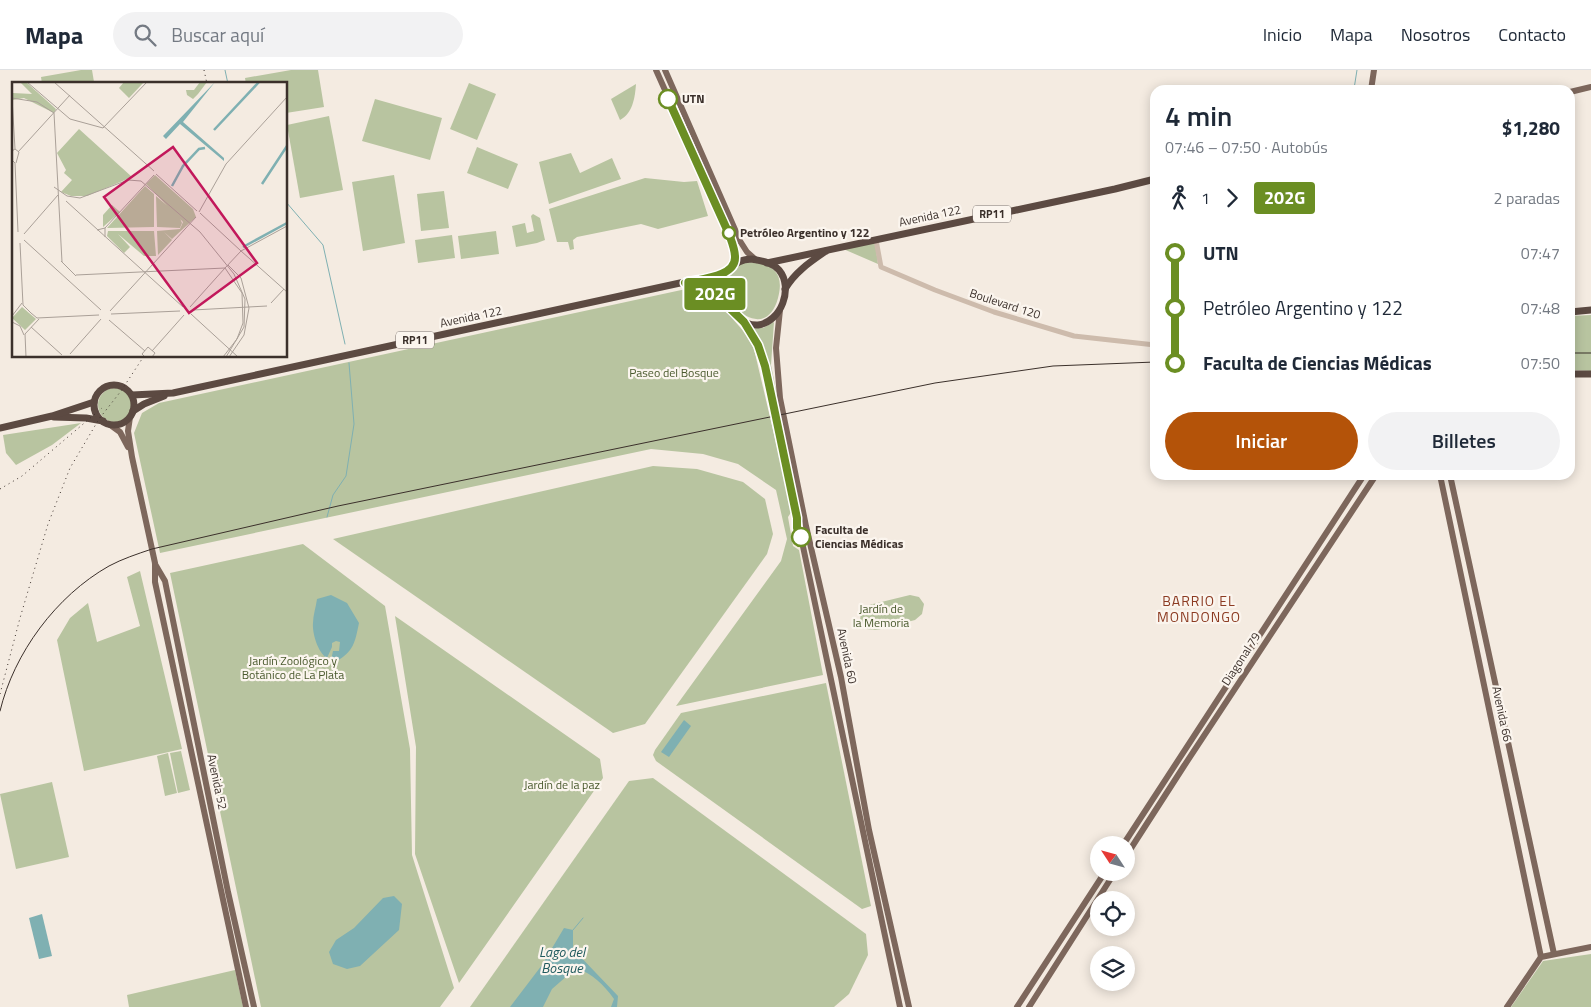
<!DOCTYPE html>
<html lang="es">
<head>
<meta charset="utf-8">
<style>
  body { margin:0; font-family:"Titillium Web",sans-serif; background:#f2f2f3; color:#1f2937; height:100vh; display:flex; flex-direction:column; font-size:19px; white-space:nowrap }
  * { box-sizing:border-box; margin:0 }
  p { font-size:16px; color:#747a83 }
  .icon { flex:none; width:28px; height:28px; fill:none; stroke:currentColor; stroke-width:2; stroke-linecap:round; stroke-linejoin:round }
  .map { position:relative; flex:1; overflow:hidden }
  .drawer { position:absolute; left:1150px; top:15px; width:425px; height:395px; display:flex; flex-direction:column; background:#fff; border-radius:15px; box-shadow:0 2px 12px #0003 }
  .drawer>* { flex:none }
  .badge { padding:0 10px; border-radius:4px; font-size:18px; line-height:32px }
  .needle { width:32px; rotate:306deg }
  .fabs { position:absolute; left:1090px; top:766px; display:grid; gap:10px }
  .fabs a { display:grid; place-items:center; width:45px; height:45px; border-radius:50%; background:#fff; box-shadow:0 2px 12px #0003; font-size:25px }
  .map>.badge { position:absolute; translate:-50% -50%; box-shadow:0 0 0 2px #fff }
  .legs { display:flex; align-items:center; gap:8px; height:55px; padding:0 15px; font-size:16px }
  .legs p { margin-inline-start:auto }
  .overview { display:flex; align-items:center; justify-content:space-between; height:85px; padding:0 15px }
  h1 { font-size:28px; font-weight:600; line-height:38px }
  .action { display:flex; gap:10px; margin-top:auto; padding:10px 15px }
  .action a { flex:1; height:58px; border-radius:30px; background:#b45309; color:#fff; font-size:20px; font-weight:600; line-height:58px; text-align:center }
  .action a+a { background:#f2f2f3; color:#1f2937 }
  ul { padding:0 15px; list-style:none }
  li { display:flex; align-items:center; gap:18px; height:55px; font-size:19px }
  li i { display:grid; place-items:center; width:8px; height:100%; margin:0 6px; background:currentColor }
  li i::after { content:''; width:12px; height:12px; margin:-6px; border:4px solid; border-radius:50%; background:#fff }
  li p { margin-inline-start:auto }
  li:first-child i { background:linear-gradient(#0000 50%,currentColor 0) }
  li:last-child i { background:linear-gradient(currentColor 50%,#0000 0) }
  header { display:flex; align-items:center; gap:30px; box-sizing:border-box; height:70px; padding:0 25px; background:#fff; border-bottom:1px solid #e0e1e3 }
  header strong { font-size:24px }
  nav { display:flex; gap:28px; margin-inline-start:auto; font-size:18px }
  .search { width:350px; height:45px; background:#f2f2f3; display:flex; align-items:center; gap:12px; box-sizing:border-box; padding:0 18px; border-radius:28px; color:#747a83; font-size:19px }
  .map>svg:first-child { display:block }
  .green { fill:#b8c4a0 }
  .water { fill:#7fb0b2 }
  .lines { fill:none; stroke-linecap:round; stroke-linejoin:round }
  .stream { stroke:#7fb0b2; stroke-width:1 }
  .minor { stroke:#cdbbac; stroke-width:5 }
  .major { stroke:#7d675c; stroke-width:6 }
  .highway { stroke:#5c4a42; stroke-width:7 }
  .tram { stroke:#3b302b; stroke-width:1 }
  .rail { stroke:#3b302b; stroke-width:1; stroke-dasharray:1 4; stroke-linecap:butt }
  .line-1-casing { stroke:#fff; stroke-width:11 }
  .line-1 { stroke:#6b8e23; stroke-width:8 }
  .stop-1-dot { fill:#fff; stroke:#6b8e23; stroke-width:2.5 }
  .labels { text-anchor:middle; stroke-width:4.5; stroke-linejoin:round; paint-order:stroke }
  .shield { fill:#fbf5ee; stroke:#756b66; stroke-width:1 }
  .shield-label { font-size:11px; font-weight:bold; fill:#3b302b }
  .stop-label { font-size:12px; font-weight:bold; fill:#3b302b; stroke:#fbf5ee; text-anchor:start }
  .street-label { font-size:12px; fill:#3b302b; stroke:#fbf5ee }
  .park-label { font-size:12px; fill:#4a5a2e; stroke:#fbf5ee }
  .neighbourhood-label { font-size:14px; letter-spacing:1px; fill:#8c3b22; stroke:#fbf5ee }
  .water-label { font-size:14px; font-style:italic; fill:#1f5a5e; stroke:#fbf5ee }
  .inset-river { fill:none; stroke:#7fb0b2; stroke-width:2.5 }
  .inset-road { fill:none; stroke:#aaa098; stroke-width:1 }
  .view { fill:#c2185b; fill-opacity:0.15; stroke:#c2185b; stroke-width:2.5 }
  .inset-edge { fill:none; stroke:#3b302b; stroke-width:2.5 }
</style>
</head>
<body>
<header>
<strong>Mapa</strong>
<div class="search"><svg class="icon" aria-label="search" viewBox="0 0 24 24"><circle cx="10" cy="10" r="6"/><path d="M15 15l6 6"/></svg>Buscar aquí</div>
<nav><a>Inicio</a><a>Mapa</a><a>Nosotros</a><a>Contacto</a></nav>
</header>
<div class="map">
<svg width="1591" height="937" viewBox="0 0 1591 937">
  <rect width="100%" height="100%" fill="#f4ebe1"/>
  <g class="green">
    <polygon points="81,0 92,0 94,12 84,14 42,14 41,7"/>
    <polygon points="291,0 318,0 324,37 286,43 286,14 246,14 245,8"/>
    <polygon points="469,13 496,24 477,70 450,59"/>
    <path d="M636 14C635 27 633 43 620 50L611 29Z"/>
    <polygon points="375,29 442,48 430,90 362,71"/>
    <polygon points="329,46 343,120 300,128 287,55"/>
    <polygon points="477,77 518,94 508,119 467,103"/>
    <polygon points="571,83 580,103 612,88 621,109 549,134 539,92"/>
    <polygon points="394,105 405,173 363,181 352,112"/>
    <polygon points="645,108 684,112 697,111 708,146 658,159 641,154 577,167 573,170 574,179 570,180 568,172 557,172 549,139"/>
    <polygon points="444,121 449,158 421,161 417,124"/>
    <polygon points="533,144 540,148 545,170 537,173 516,177 512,156 525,153 527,163 534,161 531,146"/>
    <polygon points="496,161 499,184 461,189 458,166"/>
    <polygon points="452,165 455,188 418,193 415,170"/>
    <polygon points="875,171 878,194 841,178"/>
    <path d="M747 192C772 193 785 202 778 228 763 286 691 208 747 192Z"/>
    <polygon points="686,219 706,221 716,230 746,264 754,279 792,441 788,447 793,476 799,480 823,605 676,636 781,491 787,469 776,420 738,394 703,384 651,379 160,483 134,363 142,343 159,333"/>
    <polygon points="1591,245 1591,301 1570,300 1570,246"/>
    <polygon points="774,252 771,295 780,340 777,341 761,277 752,258 763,258"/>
    <circle cx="115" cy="335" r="17"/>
    <polygon points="81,353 52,375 16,395 6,383 3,365"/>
    <polygon points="653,396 697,399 743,412 765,429 773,464 767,484 645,654 613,663 333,469"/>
    <polygon points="303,474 385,536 410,679 412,785 454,918 440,937 261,937 170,503"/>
    <polygon points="140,501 182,679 84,701 57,570 70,548 88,533 97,572 140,556 127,507"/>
    <polygon points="910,525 919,527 924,534 922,544 915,550 877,560 866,559 860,551 861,542 869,535"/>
    <polygon points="395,546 600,689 603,708 459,913 415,784 416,677"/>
    <polygon points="826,613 871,836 862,839 656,691 653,685 655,680 681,643"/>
    <polygon points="181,681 190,720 178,723 170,683"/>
    <polygon points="168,683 177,723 165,726 157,686"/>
    <polygon points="653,708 866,864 868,885 849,924 834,937 470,937 629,711"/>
    <polygon points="52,712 69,787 16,799 0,724"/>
    <polygon points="1591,884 1591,937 1511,937 1543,891"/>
    <polygon points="235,900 243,937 129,937 127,925"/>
  </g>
  <g class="water">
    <path d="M331 525 347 533 359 553C355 572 354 582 335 592L331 590 333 581H339L340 572 336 571 332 573V577L327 588C318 583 312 563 313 553 313 545 316 537 317 529Z"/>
    <polygon points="684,650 691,656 669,687 661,682"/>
    <polygon points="394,826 402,834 399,860 360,896 347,899 333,894 329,882 336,870 354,858 383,828"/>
    <polygon points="42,844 52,886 39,889 29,848"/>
    <path d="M564 858 573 860V879L618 926 617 937H611L614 929C603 914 593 904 576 898L552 919 543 937H510L542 895Z"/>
  </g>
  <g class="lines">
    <g class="stream">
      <polyline points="225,0 228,14"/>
      <polyline points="1354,19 1357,0"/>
      <polyline points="286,132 323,175 345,274"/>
      <polyline points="327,447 333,425 346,406 354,354 349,293"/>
      <polyline points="573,860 583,848"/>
    </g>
    <polyline class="minor" points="876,170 881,197 935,220 994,242 1074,266 1155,275"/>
    <g class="major">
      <polyline points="656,0 729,163 735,186 733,195"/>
      <polyline points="665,0 740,171 747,182 756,190"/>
      <polyline points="1371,20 1374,0"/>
      <polyline points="1570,22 1591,17"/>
      <polyline points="780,240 776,278 780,328 806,456 841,607 869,760 909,937"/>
      <path d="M744 253C765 284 771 321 779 357 785 387 791 418 797 448V458L801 467 900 937"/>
      <polyline points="130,347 128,361 132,387 155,493 155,512 246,937"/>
      <polyline points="109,354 120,362 128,377"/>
      <polyline points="1440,405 1541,887"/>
      <polyline points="1450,405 1554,884"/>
      <polyline points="155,494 165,511 228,822 254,937"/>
      <polyline points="1123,775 1364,405"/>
      <polyline points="1126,786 1184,696 1376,405"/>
      <polyline points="1017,937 1105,802"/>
      <polyline points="1029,937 1115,802"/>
      <polyline points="1507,937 1541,887 1591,877"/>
    </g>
    <g class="highway">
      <path d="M752 189C761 191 772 192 779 200 794 218 781 252 758 255 744 256 727 242 723 229 717 210 731 189 752 189Z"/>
      <polyline points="767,193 1115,119 1155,109"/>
      <polyline points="688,213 706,218 724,231"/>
      <path d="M785 219C795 202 810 192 826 181"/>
      <polyline points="1570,242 1591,240"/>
      <polyline points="1570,304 1591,304"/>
      <circle cx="114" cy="335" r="20"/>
      <polyline points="132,325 173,323 726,203"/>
      <polyline points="133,341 144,334 164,326"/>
      <polyline points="54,347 86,348 103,351"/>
      <polyline points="0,358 52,346 94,332"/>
    </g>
    <g class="tram">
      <polyline points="1570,283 1591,283"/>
      <path d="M0 641C14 583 56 526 109 496 122 489 137 484 152 479L338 436 935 313 1053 296 1155 292"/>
    </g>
    <g class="rail">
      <polyline points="204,0 207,14"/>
      <polyline points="0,419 22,406 102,338"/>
      <polyline points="0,624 20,548 48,454 70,398 99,349 121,321 144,286"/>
    </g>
  </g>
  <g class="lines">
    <defs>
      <path id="line-1" d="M668 29 729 164C731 170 735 179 735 187 736 207 700 209 685 213L696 214 715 224 744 252 758 275 765 296 774 338 797 448V458L801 467"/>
    </defs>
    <use href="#line-1" class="line-1-casing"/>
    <use href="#line-1" class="line-1"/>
  </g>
  <g class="stop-1-dot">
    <circle cx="668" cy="29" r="9"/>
    <circle cx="729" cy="163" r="6"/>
    <circle cx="801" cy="467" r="9"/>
  </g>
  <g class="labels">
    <g class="shield">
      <rect x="973" y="135.5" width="38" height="17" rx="4"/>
      <rect x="396" y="261.5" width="38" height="17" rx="4"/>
    </g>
    <g class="shield-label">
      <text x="992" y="148">RP11</text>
      <text x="415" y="274">RP11</text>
    </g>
    <g class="stop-label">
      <text x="682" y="33">UTN</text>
      <text x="740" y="167">Petróleo Argentino y 122</text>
      <text x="815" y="464">Faculta de<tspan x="815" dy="14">Ciencias Médicas</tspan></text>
    </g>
    <g class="street-label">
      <text transform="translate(930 146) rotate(-12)" y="4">Avenida 122</text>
      <text transform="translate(1005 234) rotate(18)" y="4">Boulevard 120</text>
      <text transform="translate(471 247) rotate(-12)" y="4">Avenida 122</text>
      <text transform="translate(847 586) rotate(78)" y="4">Avenida 60</text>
      <text transform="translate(1241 589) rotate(-57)" y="4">Diagonal 79</text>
      <text transform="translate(1502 644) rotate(78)" y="4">Avenida 66</text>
      <text transform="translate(217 712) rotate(78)" y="4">Avenida 52</text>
    </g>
    <g class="park-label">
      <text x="674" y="307">Paseo del Bosque</text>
      <text x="881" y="543">Jardín de<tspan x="881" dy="14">la Memoria</tspan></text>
      <text x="293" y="595">Jardín Zoológico y<tspan x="293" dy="14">Botánico de La Plata</tspan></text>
      <text x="562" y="719">Jardín de la paz</text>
    </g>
    <g class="neighbourhood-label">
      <text x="1199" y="536">BARRIO EL<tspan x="1199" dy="16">MONDONGO</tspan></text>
    </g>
    <g class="water-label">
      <text x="562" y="887">Lago del<tspan x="562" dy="16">Bosque</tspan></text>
    </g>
  </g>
  <g transform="translate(12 12)">
    <rect width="275" height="275" fill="#f4ebe1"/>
    <path d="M8 0H14L44 27 42 31 12 16 1 18V11L20 12ZM112 0H132L117 16 107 6ZM188 0H195L186 12 181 17 175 13 174 8H182ZM67 47 120 95 75 114H59L49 110 60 98 52 91 54 88 45 71ZM143 93 181 127 184 135 160 157 152 150 160 158 146 173 145 149 168 147 171 140 134 102ZM133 104 142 112V145L95 146ZM144 114 167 134 170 141 168 146 145 145ZM100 123 108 130 91 145V133ZM96 149H142L144 174H132L106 152 118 165 112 171 95 154ZM10 225 24 237 13 248 0 236Z" fill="#b8c4a0"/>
    <path d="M203 0 171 40 212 76V79L168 42 154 57 151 54Z" fill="#7fb0b2"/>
    <path class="inset-river" d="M202 48 247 0M250 102 275 64M160 104 171 84 187 67 193 66M231 165 275 141"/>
    <path class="inset-road" d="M15 0 58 37 91 46 135 0M42 0 142 89M42 31 50 180M3 67 0 16 25 20 42 31M0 69 3 67 7 70 4 81M6 70 58 13M0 78 3 81 6 150M214 82 275 15M144 92 185 129M42 105 55 114 68 116 116 98 129 99 188 150 222 192 233 217 232 245 214 275M54 119 171 225M187 130 214 82M188 131 229 169 213 186 230 211 231 241 225 257 211 275M275 144 229 169 275 210M93 146 142 93M85 148 93 146V155M12 152 46 113M12 158 89 228M8 161 11 223 19 231 25 236 87 233M49 179 64 194M216 183 229 196 237 226 232 253 217 275M64 193 213 186M259 221 272 207M178 225 213 186M181 228 255 224M98 229 184 135M99 232 168 229M179 232 226 275M0 234 10 221M97 238 133 269M0 240 8 244 12 253M19 245 50 273M140 269 172 233M58 272 89 237M14 275 13 252 27 237M133 275 130 272 136 265 143 271 140 275"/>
    <path class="view" d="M161 65 245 181 177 231 92 115Z"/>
    <rect width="275" height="275" class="inset-edge"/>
  </g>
</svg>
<div class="fabs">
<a><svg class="needle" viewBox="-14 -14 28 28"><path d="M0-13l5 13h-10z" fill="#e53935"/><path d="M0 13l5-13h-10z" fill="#747a83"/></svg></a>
<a><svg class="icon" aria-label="locate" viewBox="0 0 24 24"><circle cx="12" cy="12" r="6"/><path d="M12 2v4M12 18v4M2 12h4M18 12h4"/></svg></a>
<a><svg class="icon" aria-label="layers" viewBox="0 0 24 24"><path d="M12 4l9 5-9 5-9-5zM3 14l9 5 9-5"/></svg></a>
</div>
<b class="badge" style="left:715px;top:224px;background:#6b8e23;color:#fff">202G</b>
<section class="drawer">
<div class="overview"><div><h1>4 min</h1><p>07:46 – 07:50 · Autobús</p></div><b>$1,280</b></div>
<div class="legs"><svg class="icon" aria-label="walk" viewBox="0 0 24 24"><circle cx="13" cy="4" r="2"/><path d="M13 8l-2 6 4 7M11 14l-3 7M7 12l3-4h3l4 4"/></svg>1<svg class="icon" aria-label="forward" viewBox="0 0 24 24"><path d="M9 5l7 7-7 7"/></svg><b class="badge" style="background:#6b8e23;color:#fff">202G</b><p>2 paradas</p></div>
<ul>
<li><i style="color:#6b8e23"></i><b>UTN</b><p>07:47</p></li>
<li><i style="color:#6b8e23"></i><span>Petróleo Argentino y 122</span><p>07:48</p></li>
<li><i style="color:#6b8e23"></i><b>Faculta de Ciencias Médicas</b><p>07:50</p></li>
</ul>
<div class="action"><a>Iniciar</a><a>Billetes</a></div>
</section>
</div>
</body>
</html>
